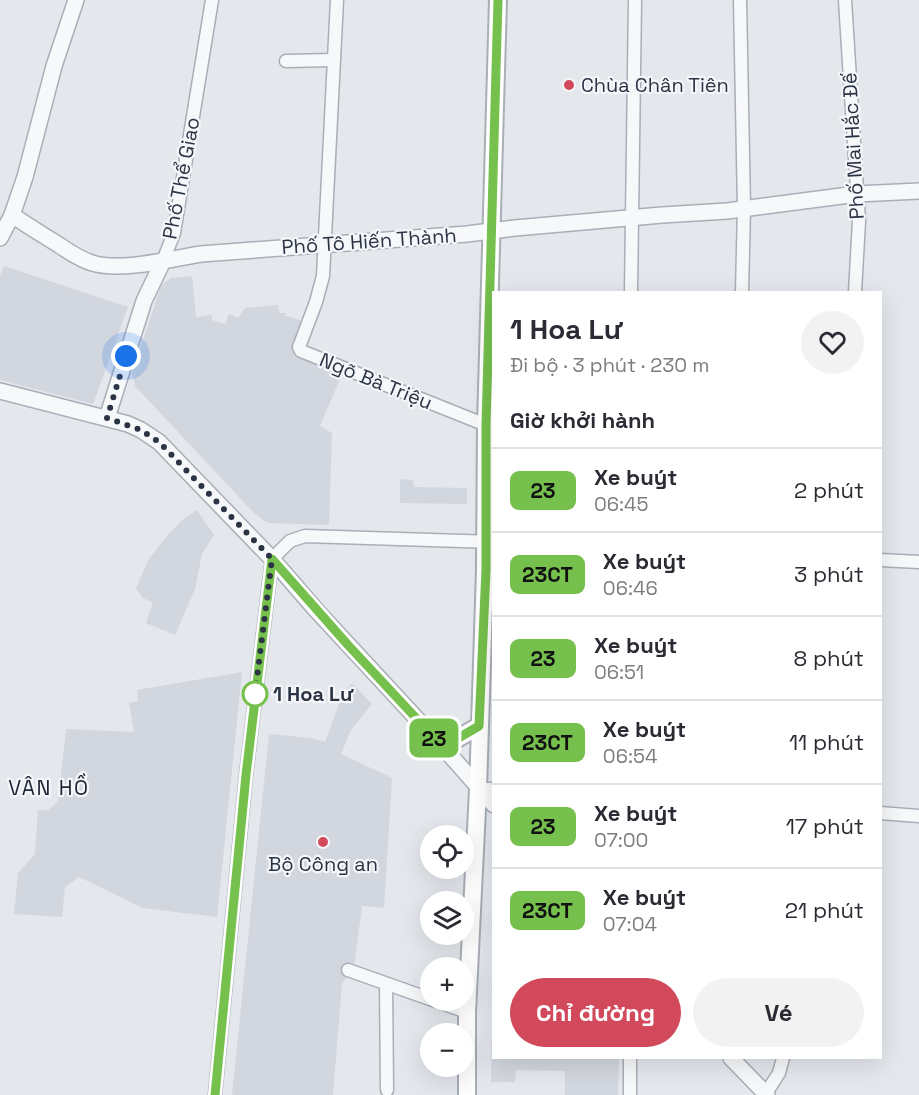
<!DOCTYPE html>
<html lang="vi">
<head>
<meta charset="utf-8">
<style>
  body { margin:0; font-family:"Space Grotesk",sans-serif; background:#f2f2f3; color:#2b2b33; height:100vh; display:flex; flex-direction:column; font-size:22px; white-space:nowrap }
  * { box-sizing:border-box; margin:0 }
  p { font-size:20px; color:#7c7c81 }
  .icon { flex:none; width:33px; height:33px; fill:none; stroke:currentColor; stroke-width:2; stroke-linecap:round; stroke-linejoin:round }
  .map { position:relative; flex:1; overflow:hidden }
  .sheet { position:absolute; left:492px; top:291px; width:390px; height:768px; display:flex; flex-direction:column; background:#fff; border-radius:0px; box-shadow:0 6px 24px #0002 }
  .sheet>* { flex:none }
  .badge { padding:0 12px; border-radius:9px; font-size:21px; line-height:39px }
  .buttons { position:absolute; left:420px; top:825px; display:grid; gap:12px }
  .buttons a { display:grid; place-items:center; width:54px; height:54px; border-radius:50%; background:#fff; box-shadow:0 6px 24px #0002; font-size:30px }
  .you { position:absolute; width:30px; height:30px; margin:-15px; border:4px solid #fff; border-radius:50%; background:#1a73e8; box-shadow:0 0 0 9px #1a73e833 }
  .map>.badge { position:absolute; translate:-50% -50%; box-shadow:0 0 0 3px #fff }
  h2 { padding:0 18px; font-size:22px; line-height:54px }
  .round { display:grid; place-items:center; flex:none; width:63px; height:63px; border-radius:32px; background:#f2f2f3 }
  .summary { display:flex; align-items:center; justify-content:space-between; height:102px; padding:0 18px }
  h1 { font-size:28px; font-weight:800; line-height:45px }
  .cta { display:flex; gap:12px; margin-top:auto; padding:12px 18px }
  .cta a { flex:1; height:69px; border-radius:36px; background:#d1495b; color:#fff; font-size:24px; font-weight:800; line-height:69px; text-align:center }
  .cta a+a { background:#f2f2f3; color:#2b2b33 }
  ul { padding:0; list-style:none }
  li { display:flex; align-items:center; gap:18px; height:84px; padding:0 18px; border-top:2px solid #e1e1e2 }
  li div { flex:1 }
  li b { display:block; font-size:22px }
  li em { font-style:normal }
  li .badge { min-width:66px; font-weight:700; text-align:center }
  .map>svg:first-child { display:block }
  .built { fill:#d2d6de }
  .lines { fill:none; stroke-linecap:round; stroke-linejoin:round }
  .minor-casing { stroke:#a9aeb7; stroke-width:15 }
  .tertiary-casing { stroke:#a9aeb7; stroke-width:18 }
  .secondary-casing { stroke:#a9aeb7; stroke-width:20 }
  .minor { stroke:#f7f8fa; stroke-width:12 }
  .tertiary { stroke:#f7f8fa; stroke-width:15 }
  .secondary { stroke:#fff; stroke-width:16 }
  .line-casing { stroke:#fff; stroke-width:14 }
  .line { stroke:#76c04d; stroke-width:9 }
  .walk { stroke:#2b3445; stroke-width:6; stroke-dasharray:0 10.8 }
  .poi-dot { fill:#d1495b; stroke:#f4f6f9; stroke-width:2 }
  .stop-dot { fill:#fff; stroke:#76c04d; stroke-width:3 }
  .labels { text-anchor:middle; stroke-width:4.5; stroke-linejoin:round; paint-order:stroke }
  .poi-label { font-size:20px; fill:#2b3445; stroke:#f4f6f9; text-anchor:start }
  .street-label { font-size:20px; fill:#2b3445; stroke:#f4f6f9 }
  .stop-label { font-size:20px; font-weight:bold; fill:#2b3445; stroke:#f4f6f9; text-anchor:start }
  .neighbourhood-label { font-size:21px; letter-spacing:1.5px; fill:#1d2536; stroke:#f4f6f9 }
</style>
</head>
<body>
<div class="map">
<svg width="919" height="1095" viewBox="0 0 919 1095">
  <rect width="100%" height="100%" fill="#e4e7ec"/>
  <g class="built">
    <polygon points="4,266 128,307 93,404 0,380 0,276"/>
    <polygon points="192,276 196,317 212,315 212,320 225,324 229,314 238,318 245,308 278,305 279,313 286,313 286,316 303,321 294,351 344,370 320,426 332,433 329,525 270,523 264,521 253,512 135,386 132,373 160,289 163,284 171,278"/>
    <polygon points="400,479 413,480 414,487 467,488 467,504 400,503"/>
    <polygon points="197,510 214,535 202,554 195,589 175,635 146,623 153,603 143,598 136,588 149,559 167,536 182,520"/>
    <polygon points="242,672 217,917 143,908 79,877 65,887 62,917 14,914 18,873 35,854 38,810 48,810 58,802 66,729 134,732 129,703 138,701 137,690"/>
    <polygon points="352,683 372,704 351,730 341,754 392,778 384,908 362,906 354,968 342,983 333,1095 232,1095 269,734 311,738 325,742 343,693"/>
    <polygon points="493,998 494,1058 619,1058 618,1095 565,1095 565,1071 516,1070 515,1082 491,1082"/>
  </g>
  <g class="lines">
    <defs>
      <g id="minor">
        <polyline points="337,0 323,276 316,302 299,347 301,351 486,425"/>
        <polyline points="740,0 744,208 742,292"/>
        <polyline points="845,0 859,221 855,292"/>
        <polyline points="286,61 333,60"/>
        <polyline points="163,261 174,233 212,0"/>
        <polyline points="631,292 635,0"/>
        <polyline points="880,560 919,562"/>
        <polyline points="478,789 494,789"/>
        <polyline points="880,813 919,816"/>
        <polyline points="348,970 430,999"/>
        <polyline points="386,984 387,1090"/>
        <polyline points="433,1000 467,1012"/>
        <polyline points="766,1093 779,1073 783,1058"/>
        <polyline points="215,1095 246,775 272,559 290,541 305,536 494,542"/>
        <polyline points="630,1095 630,1058"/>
      </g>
      <g id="tertiary">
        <path d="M12 215C28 226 43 235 59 245 69 252 80 259 92 263 121 272 171 259 201 254L467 234 515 228 662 215 727 211 857 194 919 191"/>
        <polyline points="0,238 12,215 25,177 54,66 76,0"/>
        <polyline points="0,391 128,424 141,430 159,442 272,559 316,610 443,747 494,805"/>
        <polyline points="107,418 144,301 163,261"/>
        <polyline points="731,1058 767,1095"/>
      </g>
      <g id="secondary">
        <polyline points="443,747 479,726"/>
        <polyline points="467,1095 467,1012 478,789 485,570 486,425 498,0"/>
      </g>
    </defs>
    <use href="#minor" class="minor-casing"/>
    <use href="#tertiary" class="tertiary-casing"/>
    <use href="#secondary" class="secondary-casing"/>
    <use href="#minor" class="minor"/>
    <use href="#tertiary" class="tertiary"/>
    <use href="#secondary" class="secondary"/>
  </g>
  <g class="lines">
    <defs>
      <polyline id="line" points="215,1095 246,775 272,559 348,645 443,747 479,726 486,570 486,425 498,0"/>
    </defs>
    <use href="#line" class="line-casing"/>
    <use href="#line" class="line"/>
    <polyline class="walk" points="126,356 107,418 141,430 159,442 272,559 255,694"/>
  </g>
  <g class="poi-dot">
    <circle cx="569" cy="85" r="6"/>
    <circle cx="323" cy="842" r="6"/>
  </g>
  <circle class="stop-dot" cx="255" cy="694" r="12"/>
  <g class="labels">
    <g class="poi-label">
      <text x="581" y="92">Chùa Chân Tiên</text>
      <text x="323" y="871" text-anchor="middle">Bộ Công an</text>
    </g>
    <g class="street-label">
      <text transform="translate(853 146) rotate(-93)" y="7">Phố Mai Hắc Đế</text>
      <text transform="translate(181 178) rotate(-79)" y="7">Phố Thể Giao</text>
      <text transform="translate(369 241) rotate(-4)" y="7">Phố Tô Hiến Thành</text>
      <text transform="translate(376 381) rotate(22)" y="7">Ngõ Bà Triệu</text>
    </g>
    <g class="stop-label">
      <text x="273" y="701">1 Hoa Lư</text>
    </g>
    <g class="neighbourhood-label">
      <text x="49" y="795">VÂN HỒ</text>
    </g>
  </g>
</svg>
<div class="buttons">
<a><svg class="icon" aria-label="locate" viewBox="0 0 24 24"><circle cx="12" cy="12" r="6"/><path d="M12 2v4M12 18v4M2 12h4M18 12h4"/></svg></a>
<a><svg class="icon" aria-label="layers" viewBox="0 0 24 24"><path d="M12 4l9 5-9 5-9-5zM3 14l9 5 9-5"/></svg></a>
<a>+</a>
<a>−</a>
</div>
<div class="you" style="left:126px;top:356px"></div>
<b class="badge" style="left:434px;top:738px;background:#76c04d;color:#111">23</b>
<section class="sheet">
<div class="summary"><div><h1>1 Hoa Lư</h1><p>Đi bộ · 3 phút · 230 m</p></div><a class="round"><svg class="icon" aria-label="heart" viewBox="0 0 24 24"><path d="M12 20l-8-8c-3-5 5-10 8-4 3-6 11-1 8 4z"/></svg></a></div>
<h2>Giờ khởi hành</h2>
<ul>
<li><span class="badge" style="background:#76c04d;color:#111">23</span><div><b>Xe buýt</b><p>06:45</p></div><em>2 phút</em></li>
<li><span class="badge" style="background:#76c04d;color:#111">23CT</span><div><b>Xe buýt</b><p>06:46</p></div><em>3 phút</em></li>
<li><span class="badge" style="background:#76c04d;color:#111">23</span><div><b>Xe buýt</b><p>06:51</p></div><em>8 phút</em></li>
<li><span class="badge" style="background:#76c04d;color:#111">23CT</span><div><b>Xe buýt</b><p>06:54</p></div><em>11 phút</em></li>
<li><span class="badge" style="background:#76c04d;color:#111">23</span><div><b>Xe buýt</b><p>07:00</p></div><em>17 phút</em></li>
<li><span class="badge" style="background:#76c04d;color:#111">23CT</span><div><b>Xe buýt</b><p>07:04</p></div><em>21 phút</em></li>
</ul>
<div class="cta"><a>Chỉ đường</a><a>Vé</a></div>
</section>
</div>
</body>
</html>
